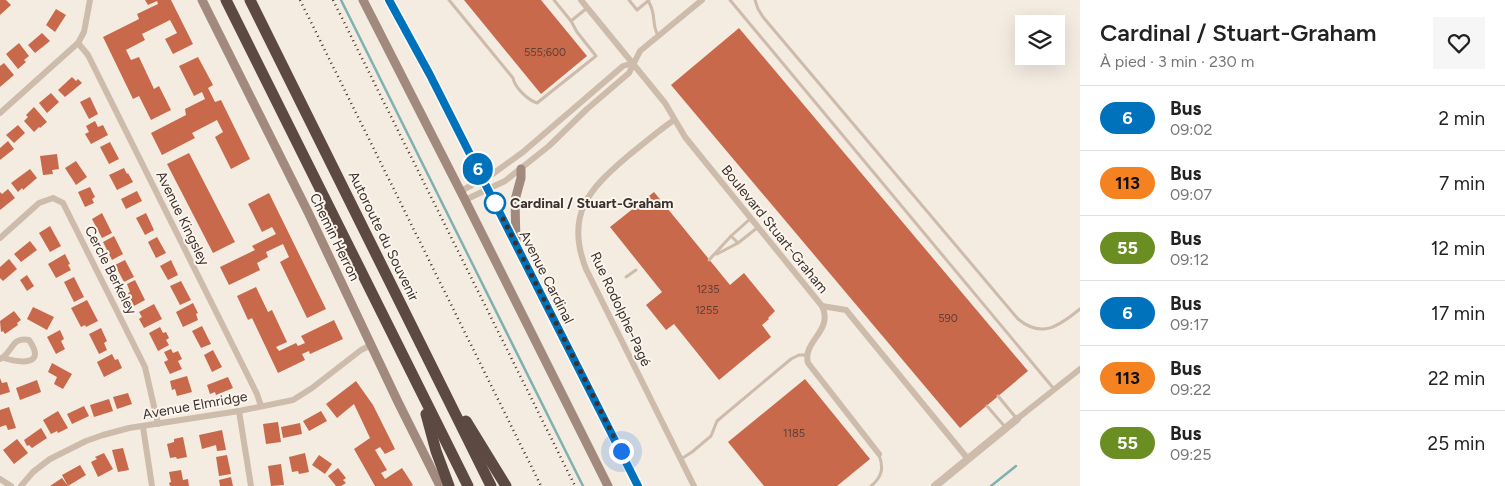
<!DOCTYPE html>
<html lang="fr">
<head>
<meta charset="utf-8">
<style>
  body { margin:0; font-family:Figtree,sans-serif; background:#f6f6f6; color:#222; height:100vh; display:flex; flex-direction:column; font-size:19px; white-space:nowrap }
  * { box-sizing:border-box; margin:0 }
  p { font-size:16px; color:#767676 }
  .icon { flex:none; width:28px; height:28px; fill:none; stroke:currentColor; stroke-width:2; stroke-linecap:round; stroke-linejoin:round }
  .map { position:relative; flex:1; overflow:hidden }
  .drawer { display:flex; flex-direction:column; background:#fff; width:425px }
  .drawer>* { flex:none }
  .badge { padding:0 10px; border-radius:16px; font-size:18px; line-height:32px }
  .controls { position:absolute; left:1015px; top:15px; display:grid; gap:10px }
  .controls a { display:grid; place-items:center; width:50px; height:50px; border-radius:0px; background:#fff; box-shadow:0 5px 20px #0002; font-size:25px }
  .you { position:absolute; width:25px; height:25px; margin:-12px; border:4px solid #fff; border-radius:50%; background:#1a73e8; box-shadow:0 0 0 8px #1a73e833 }
  .map>.badge { position:absolute; translate:-50% -50%; box-shadow:0 0 0 2px #fff }
  .round { display:grid; place-items:center; flex:none; width:52px; height:52px; border-radius:0px; background:#f6f6f6 }
  .overview { display:flex; align-items:center; justify-content:space-between; height:85px; padding:0 20px }
  h1 { font-size:24px; font-weight:600; line-height:38px }
  ul { padding:0; list-style:none }
  li { display:flex; align-items:center; gap:15px; height:65px; padding:0 20px; border-top:1px solid #e0e0e0 }
  li div { flex:1 }
  li b { display:block; font-size:19px }
  li em { font-style:normal }
  li .badge { min-width:55px; font-weight:700; text-align:center }
  main { display:flex; flex:1; min-height:0 }
  .map>svg:first-child { display:block }
  .lines { fill:none; stroke-linecap:round; stroke-linejoin:round }
  .stream { stroke:#7fb0b2; stroke-width:2.5 }
  .building { fill:#c8694b }
  .service { stroke:#cdbbac; stroke-width:3 }
  .minor { stroke:#cdbbac; stroke-width:6 }
  .tertiary { stroke:#cdbbac; stroke-width:8 }
  .secondary { stroke:#a18a7d; stroke-width:9 }
  .motorway { stroke:#5c4a42; stroke-width:11 }
  .rail { stroke:#3b302b; stroke-width:2.5; stroke-dasharray:1 4; stroke-linecap:butt }
  .line-casing { stroke:#fff; stroke-width:11 }
  .line { stroke:#0072bc; stroke-width:8 }
  .walk { stroke:#3b302b; stroke-width:5; stroke-dasharray:0 9 }
  .stop-dot { fill:#fff; stroke:#0072bc; stroke-width:2.5 }
  .labels { text-anchor:middle; stroke-width:4; stroke-linejoin:round; paint-order:stroke }
  .number-label { font-size:11px; fill:#5e3e33 }
  .stop-label { font-size:14px; font-weight:bold; fill:#3b302b; stroke:#fbf5ee; text-anchor:start }
  .street-label { font-size:14px; fill:#3b302b; stroke:#fbf5ee }
</style>
</head>
<body>
<main>
<div class="map">
<svg width="1080" height="486" viewBox="0 0 1080 486">
  <rect width="100%" height="100%" fill="#f4ebe1"/>
  <g class="lines">
    <g class="stream">
      <polyline points="341,0 583,486"/>
      <polyline points="991,486 1016,466"/>
    </g>
  </g>
  <g class="building">
    <polygon points="0,0 6,0 11,5 0,15"/>
    <polygon points="145,0 171,0 193,44 173,54 165,39 177,33 170,20 142,34 145,40 126,50 131,60 139,57 154,89 159,86 171,110 151,120 139,96 133,99 103,37 139,19 137,14 158,4 157,1 148,5"/>
    <polygon points="464,0 541,0 587,56 541,94"/>
    <polygon points="56,9 66,15 55,32 46,25"/>
    <polygon points="739,28 1028,371 960,428 671,85"/>
    <polygon points="42,33 50,41 35,53 28,45"/>
    <polygon points="19,43 29,56 24,60 26,62 18,69 6,54"/>
    <polygon points="198,57 213,85 208,88 215,102 221,100 250,159 231,169 215,137 223,132 217,120 192,133 195,138 162,155 151,133 186,115 185,109 205,99 202,92 194,96 179,66"/>
    <polygon points="4,63 14,75 0,87 0,66"/>
    <polygon points="72,77 76,81 78,79 82,83 65,97 58,90"/>
    <polygon points="51,93 59,102 47,113 39,103"/>
    <polygon points="90,97 98,114 89,119 80,102"/>
    <polygon points="34,107 47,122 40,128 39,127 34,132 24,121 28,117 26,115"/>
    <polygon points="95,121 98,127 103,125 108,135 91,144 85,134 89,132 86,126"/>
    <polygon points="18,125 25,133 14,143 6,135"/>
    <polygon points="8,141 14,149 0,160 0,148"/>
    <polygon points="110,142 119,159 109,164 100,147"/>
    <polygon points="189,153 235,242 213,253 167,164"/>
    <polygon points="57,154 59,169 52,170 53,174 43,175 40,156"/>
    <polygon points="76,161 87,177 76,185 65,168"/>
    <polygon points="124,168 127,174 128,173 133,182 117,190 109,175"/>
    <polygon points="30,169 37,178 23,190 22,188 18,192 11,183"/>
    <polygon points="90,187 95,197 92,199 94,203 85,207 78,192"/>
    <polygon points="8,189 15,198 0,210 0,192 2,194"/>
    <polygon points="137,191 142,201 126,209 121,199"/>
    <polygon points="654,192 730,285 744,273 775,311 768,318 769,319 762,325 771,337 719,380 674,324 666,330 646,305 662,292 610,227"/>
    <polygon points="269,193 326,309 307,318 280,262 289,257 283,244 266,252 268,257 257,263 260,270 229,285 220,267 255,250 252,246 276,234 272,227 262,232 248,204"/>
    <polygon points="102,213 112,233 102,238 92,219"/>
    <polygon points="146,213 154,230 145,235 136,218"/>
    <polygon points="50,226 61,246 50,252 39,233"/>
    <polygon points="114,236 123,254 112,260 103,242"/>
    <polygon points="157,237 166,253 156,258 148,242"/>
    <polygon points="30,241 37,250 21,262 14,254"/>
    <polygon points="65,254 70,264 68,265 71,270 56,278 48,264"/>
    <polygon points="9,259 17,269 3,281 0,278 0,267"/>
    <polygon points="125,260 134,277 124,282 115,265"/>
    <polygon points="171,260 178,275 168,280 160,266"/>
    <polygon points="27,275 34,286 27,291 20,280"/>
    <polygon points="74,277 84,297 74,302 64,282"/>
    <polygon points="135,280 145,300 134,306 128,293 130,292 127,284"/>
    <polygon points="181,281 191,300 180,305 170,286"/>
    <polygon points="256,287 268,312 272,310 287,342 276,347 279,351 296,343 298,346 305,343 301,336 334,320 343,339 310,354 309,351 302,354 305,360 278,373 252,318 248,320 237,296"/>
    <polygon points="87,300 98,321 86,327 85,325 81,327 71,308"/>
    <polygon points="193,303 198,313 196,314 198,320 183,327 176,312"/>
    <polygon points="154,304 162,319 144,328 139,319 142,317 139,312"/>
    <polygon points="33,307 54,317 47,330 27,319"/>
    <polygon points="14,311 21,320 17,323 18,325 5,334 3,331 1,332 0,321"/>
    <polygon points="202,326 211,344 201,348 192,331"/>
    <polygon points="160,327 163,333 166,332 169,338 166,340 169,345 158,351 149,333"/>
    <polygon points="101,328 107,341 104,343 107,350 99,354 89,334"/>
    <polygon points="60,330 64,339 61,341 65,349 56,354 47,337"/>
    <polygon points="171,349 173,353 178,351 182,359 178,361 182,369 170,374 164,362 168,360 164,352"/>
    <polygon points="213,350 222,367 212,372 204,355"/>
    <polygon points="112,354 115,360 118,359 122,368 104,377 97,362"/>
    <polygon points="52,363 72,374 63,389 54,384 57,377 48,372"/>
    <polygon points="187,376 192,392 177,396 175,389 172,390 170,381"/>
    <polygon points="228,377 233,388 216,395 215,392 210,394 207,385"/>
    <polygon points="0,378 2,383 7,382 10,392 0,395"/>
    <polygon points="805,379 870,459 837,486 764,486 728,442"/>
    <polygon points="37,380 41,392 20,400 16,388"/>
    <polygon points="356,381 373,405 395,449 385,454 380,447 375,450 387,470 381,473 385,479 402,468 413,485 411,486 375,486 354,449 370,438 354,404 337,418 326,404"/>
    <polygon points="128,393 132,404 117,409 113,397"/>
    <polygon points="109,399 113,411 94,417 90,405"/>
    <polygon points="84,406 89,416 72,424 67,414"/>
    <polygon points="9,407 16,428 8,430 6,425 0,427 0,410"/>
    <polygon points="58,411 68,428 58,433 57,431 51,434 43,420"/>
    <polygon points="321,411 327,421 309,431 303,421"/>
    <polygon points="278,422 281,442 266,444 263,424"/>
    <polygon points="300,423 302,434 283,438 281,427"/>
    <polygon points="41,428 47,438 32,448 29,445 27,446 24,440"/>
    <polygon points="222,430 226,450 217,451 216,445 202,449 199,435"/>
    <polygon points="183,437 187,457 177,459 176,457 170,458 167,444 174,442 174,439"/>
    <polygon points="17,439 28,453 14,464 3,450"/>
    <polygon points="123,448 129,470 118,472 112,450"/>
    <polygon points="104,453 113,469 98,477 91,462 97,459 95,457"/>
    <polygon points="305,453 309,472 299,474 298,471 292,472 289,457"/>
    <polygon points="227,455 231,474 219,476 216,457"/>
    <polygon points="319,455 332,464 325,474 312,465"/>
    <polygon points="281,464 284,485 271,486 268,466"/>
    <polygon points="80,465 86,475 68,486 62,475"/>
    <polygon points="338,468 346,478 343,480 346,483 341,486 336,486 328,476"/>
    <polygon points="181,470 183,480 188,479 189,486 170,486 169,483 171,482 169,472"/>
    <polygon points="231,477 233,486 220,486 219,480"/>
    <polygon points="62,478 68,486 50,486"/>
  </g>
  <g class="lines">
    <g class="service">
      <path d="M449 0 513 78C515 88 528 100 537 103L596 56 577 32 571 21"/>
      <polyline points="554,0 571,21 587,8"/>
      <polyline points="629,0 637,10 649,0"/>
      <polyline points="730,0 1054,389"/>
      <path d="M755 0 758 9 763 17 1018 319C1042 339 1059 326 1080 309"/>
      <path d="M648 1C657 13 651 25 658 35"/>
      <polyline points="731,236 738,243"/>
      <polyline points="717,254 738,243 757,228"/>
      <polyline points="709,260 731,236 750,219"/>
      <polyline points="626,277 636,270"/>
      <polyline points="998,396 1017,419"/>
      <polyline points="987,406 1006,428"/>
      <polyline points="681,459 692,452 711,436 717,421 791,359 799,355 807,355"/>
      <path d="M871 486C882 477 884 468 879 455"/>
    </g>
    <g class="minor">
      <path d="M581 0 665 103 685 137 822 306C834 331 802 341 808 363L879 454"/>
      <polyline points="78,43 88,55 257,394 261,406"/>
      <polyline points="0,113 78,43 84,32 90,0"/>
      <path d="M674 120C658 131 643 144 628 156 588 190 565 215 586 269L694 486"/>
      <polyline points="461,191 494,173 523,152 623,66 633,63"/>
      <polyline points="465,200 505,181 549,146 587,109 629,73 640,51 702,0"/>
      <polyline points="0,238 39,203 53,198 63,203 145,367 158,424"/>
      <polyline points="822,306 846,310 968,459"/>
      <path d="M0 359C13 353 11 336 29 340 47 366 20 363 4 358"/>
      <polyline points="239,411 251,486"/>
      <polyline points="1017,419 1080,369"/>
      <polyline points="143,427 152,486"/>
      <polyline points="0,479 11,486"/>
      <polyline points="21,486 33,472 50,459 86,441 103,435 129,428 239,411 293,400 312,388 361,350 371,345"/>
    </g>
    <polyline class="tertiary" points="935,486 1017,419"/>
    <g class="secondary">
      <polyline points="202,0 308,212 398,402 440,486"/>
      <polyline points="363,0 465,200 608,486"/>
      <polyline points="389,0 430,75 638,486"/>
      <polyline points="516,243 515,200 521,178 521,169"/>
    </g>
    <g class="motorway">
      <polyline points="226,0 468,486"/>
      <polyline points="250,0 491,486"/>
      <polyline points="426,414 436,451 449,486"/>
      <polyline points="466,421 506,486"/>
    </g>
    <g class="rail">
      <polyline points="300,0 541,486"/>
      <polyline points="333,0 575,486"/>
    </g>
  </g>
  <g class="lines">
    <defs>
      <polyline id="line" points="389,0 430,75 638,486"/>
    </defs>
    <use href="#line" class="line-casing"/>
    <use href="#line" class="line"/>
    <polyline class="walk" points="495,203 621,451"/>
  </g>
  <circle class="stop-dot" cx="495" cy="203" r="10"/>
  <g class="labels">
    <g class="number-label">
      <text x="545" y="56">555;600</text>
      <text x="708" y="293">1235</text>
      <text x="707" y="314">1255</text>
      <text x="948" y="322">590</text>
      <text x="794" y="437">1185</text>
    </g>
    <g class="stop-label">
      <text x="510" y="208">Cardinal / Stuart-Graham</text>
    </g>
    <g class="street-label">
      <text transform="translate(183 218) rotate(64)" y="5">Avenue Kingsley</text>
      <text transform="translate(775 229) rotate(51)" y="5">Boulevard Stuart-Graham</text>
      <text transform="translate(384 236) rotate(64)" y="5">Autoroute du Souvenir</text>
      <text transform="translate(335 237) rotate(64)" y="5">Chemin Herron</text>
      <text transform="translate(111 270) rotate(63)" y="5">Cercle Berkeley</text>
      <text transform="translate(547 277) rotate(63)" y="5">Avenue Cardinal</text>
      <text transform="translate(621 309) rotate(65)" y="5">Rue Rodolphe-Pagé</text>
      <text transform="translate(195 405) rotate(-10)" y="5">Avenue Elmridge</text>
    </g>
  </g>
</svg>
<div class="controls">
<a><svg class="icon" aria-label="layers" viewBox="0 0 24 24"><path d="M12 4l9 5-9 5-9-5zM3 14l9 5 9-5"/></svg></a>
</div>
<div class="you" style="left:621px;top:451px"></div>
<b class="badge" style="left:478px;top:169px;background:#0072bc;color:#fff">6</b>
</div>
<section class="drawer">
<div class="overview"><div><h1>Cardinal / Stuart-Graham</h1><p>À pied · 3 min · 230 m</p></div><a class="round"><svg class="icon" aria-label="heart" viewBox="0 0 24 24"><path d="M12 20l-8-8c-3-5 5-10 8-4 3-6 11-1 8 4z"/></svg></a></div>
<ul>
<li><span class="badge" style="background:#0072bc;color:#fff">6</span><div><b>Bus</b><p>09:02</p></div><em>2 min</em></li>
<li><span class="badge" style="background:#f58220;color:#111">113</span><div><b>Bus</b><p>09:07</p></div><em>7 min</em></li>
<li><span class="badge" style="background:#6b8e23;color:#fff">55</span><div><b>Bus</b><p>09:12</p></div><em>12 min</em></li>
<li><span class="badge" style="background:#0072bc;color:#fff">6</span><div><b>Bus</b><p>09:17</p></div><em>17 min</em></li>
<li><span class="badge" style="background:#f58220;color:#111">113</span><div><b>Bus</b><p>09:22</p></div><em>22 min</em></li>
<li><span class="badge" style="background:#6b8e23;color:#fff">55</span><div><b>Bus</b><p>09:25</p></div><em>25 min</em></li>
</ul>
</section>
</main>
</body>
</html>
